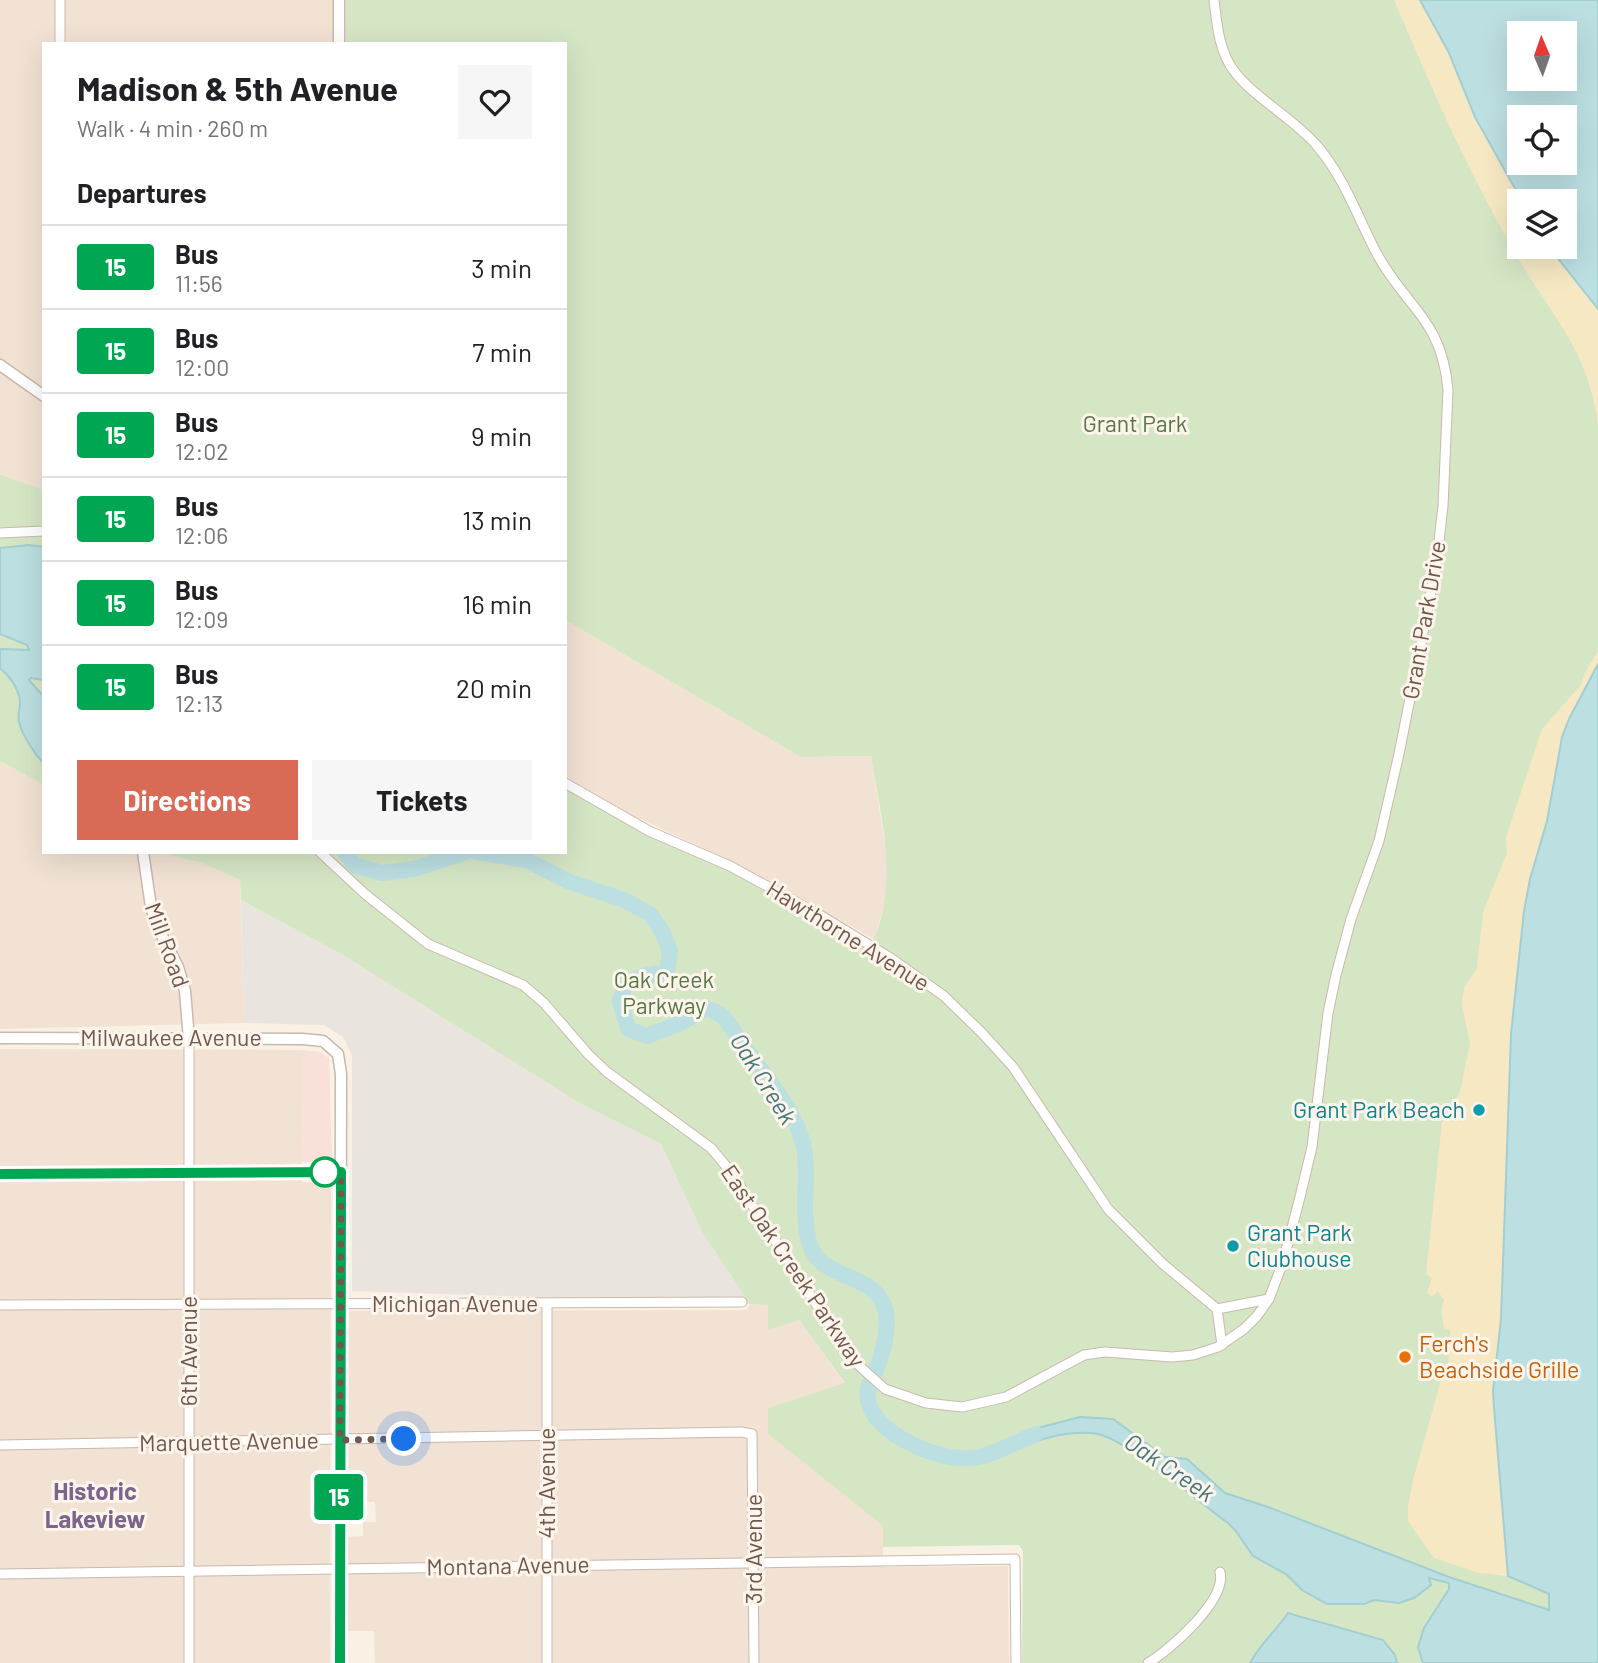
<!DOCTYPE html>
<html lang="en">
<head>
<meta charset="utf-8">
<style>
  body { margin:0; font-family:Barlow,sans-serif; background:#f6f6f6; color:#202124; height:100vh; display:flex; flex-direction:column; font-size:26px; white-space:nowrap }
  * { box-sizing:border-box; margin:0 }
  p { font-size:23px; color:#757577 }
  .icon { flex:none; width:38px; height:38px; fill:none; stroke:currentColor; stroke-width:2; stroke-linecap:round; stroke-linejoin:round }
  .map { position:relative; flex:1; overflow:hidden }
  .details { position:absolute; left:42px; top:42px; width:525px; height:812px; display:flex; flex-direction:column; background:#fff; border-radius:0px; box-shadow:0 7px 28px #0002 }
  .details>* { flex:none }
  .badge { padding:0 14px; border-radius:5px; font-size:24px; line-height:46px }
  .needle { width:46px; rotate:358deg }
  .controls { position:absolute; left:1507px; top:21px; display:grid; gap:14px }
  .controls a { display:grid; place-items:center; width:70px; height:70px; border-radius:0px; background:#fff; box-shadow:0 7px 28px #0002; font-size:35px }
  .you { position:absolute; width:35px; height:35px; margin:-18px; border:5px solid #fff; border-radius:50%; background:#1a73e8; box-shadow:0 0 0 10px #1a73e833 }
  .map>.badge { position:absolute; translate:-50% -50%; box-shadow:0 0 0 4px #fff }
  h2 { padding:0 35px; font-size:26px; line-height:63px }
  .round { display:grid; place-items:center; flex:none; width:74px; height:74px; border-radius:0px; background:#f6f6f6 }
  .summary { display:flex; align-items:center; justify-content:space-between; height:119px; padding:0 35px }
  h1 { font-size:33px; font-weight:700; line-height:52px }
  .cta { display:flex; gap:14px; margin-top:auto; padding:14px 35px }
  .cta a { flex:1; height:80px; border-radius:0px; background:#d96b56; color:#fff; font-size:28px; font-weight:700; line-height:80px; text-align:center }
  .cta a+a { background:#f6f6f6; color:#202124 }
  ul { padding:0; list-style:none }
  li { display:flex; align-items:center; gap:21px; height:84px; padding:0 35px; border-top:2px solid #e0e0e0 }
  li div { flex:1 }
  li b { display:block; font-size:26px }
  li em { font-style:normal }
  li .badge { min-width:77px; font-weight:700; text-align:center }
  .map>svg:first-child { display:block }
  .residential { fill:#f1e2d4 }
  .commercial { fill:#f9e1da }
  .industrial { fill:#eae4df }
  .green { fill:#d5e6c5 }
  .sand { fill:#f6e8c3 }
  .water { fill:#bcdfe2; stroke:#a3ced2; stroke-width:2; fill-rule:evenodd }
  .lines { fill:none; stroke-linecap:round; stroke-linejoin:round }
  .river { stroke:#bcdfe2; stroke-width:16 }
  .minor-casing { stroke:#cbb8ad; stroke-width:11 }
  .tertiary-casing { stroke:#cbb8ad; stroke-width:13 }
  .minor { stroke:#fff; stroke-width:9 }
  .tertiary { stroke:#fff; stroke-width:10 }
  .line-casing { stroke:#fff; stroke-width:16 }
  .line { stroke:#00a651; stroke-width:10 }
  .walk { stroke:#71574d; stroke-width:7; stroke-dasharray:0 12.6 }
  .culture-dot { fill:#0f9aa8; stroke:#fdf5eb; stroke-width:2.5 }
  .stop-dot { fill:#fff; stroke:#00a651; stroke-width:3.5 }
  .food-dot { fill:#e8710a; stroke:#fdf5eb; stroke-width:2.5 }
  .labels { text-anchor:middle; stroke-width:6; stroke-linejoin:round; paint-order:stroke }
  .park-label { font-size:23px; fill:#577546; stroke:#fdf5eb }
  .street-label { font-size:23px; fill:#71574d; stroke:#fdf5eb }
  .culture-label { font-size:23px; fill:#0d838f; stroke:#fdf5eb; text-anchor:end }
  .food-label { font-size:23px; fill:#c56008; stroke:#fdf5eb; text-anchor:start }
  .water-label { font-size:24px; font-style:italic; fill:#46767b; stroke:#fdf5eb }
  .neighbourhood-label { font-size:24px; font-weight:bold; fill:#7c658c; stroke:#fdf5eb }
</style>
</head>
<body>
<div class="map">
<svg width="1598" height="1663" viewBox="0 0 1598 1663">
  <rect width="100%" height="100%" fill="#faf1e5"/>
  <g class="residential">
    <polygon points="0,0 333,0 333,44 44,44 44,490 0,474"/>
    <polygon points="565,620 801,757 871,756 887,857 888,878 886,900 874,939 742,866 627,813 565,776"/>
    <polygon points="0,761 44,785 44,852 153,852 202,863 240,880 244,1023 0,1029"/>
    <polygon points="0,1049 303,1050 302,1182 328,1183 331,1189 330,1663 0,1663"/>
    <polygon points="750,1304 768,1305 799,1320 845,1384 768,1408 768,1434 883,1526 883,1567 1008,1566 1009,1663 375,1663 374,1631 346,1631 346,1537 363,1536 363,1522 376,1522 375,1502 346,1502 346,1316 350,1311 747,1310"/>
  </g>
  <polygon class="commercial" points="303,1050 320,1052 329,1058 332,1163 302,1162"/>
  <polygon class="industrial" points="241,900 341,954 581,1104 661,1144 702,1232 750,1304 352,1291 352,1055 343,1037 324,1025 244,1023"/>
  <g class="green">
    <path d="M346 0H1420L1475 117 1522 201H1519V247H1549L1598 309V664L1591 678 1530 879 1514 996 1511 1034 1501 1320 1493 1391 1498 1459 1507 1537 1536 1589 1549 1594V1610L1449 1577 1268 1507 1225 1493 1187 1459 1165 1457 1113 1419 1080 1417 1018 1446C1043 1441 1066 1431 1093 1433 1122 1436 1200 1503 1228 1523L1235 1530 1253 1556 1286 1574 1302 1590 1327 1604H1363L1373 1600 1399 1603 1428 1578 1449 1583V1589L1424 1628 1418 1647 1423 1663H1397L1395 1655 1383 1640 1293 1613H1288C1276 1631 1260 1644 1250 1663H1022L1023 1551 1019 1545 883 1547V1526L768 1434V1408L845 1383 799 1320 768 1330V1305L750 1304 702 1232 661 1144 581 1104 341 954 241 900 240 880 202 863 154 852H565V789L655 839 737 875 868 950C902 890 881 820 871 756L801 757 565 620V44H346Z"/>
    <polygon points="0,474 44,490 44,785 0,761"/>
  </g>
  <g class="sand">
    <path d="M1394 0H1420L1449 53 1475 117 1522 201H1519V247H1549L1598 309V425C1589 356 1559 324 1524 268 1510 246 1498 222 1485 198 1451 134 1423 67 1394 0Z"/>
    <path d="M1598 651V664L1562 737 1547 821 1527 895 1514 996 1501 1320 1493 1391 1508 1576 1479 1573 1434 1558 1408 1521V1507L1413 1480 1440 1384C1448 1370 1452 1346 1450 1330L1444 1329 1441 1309 1444 1300 1438 1291 1432 1297 1427 1293 1432 1278 1426 1274 1442 1122 1460 1092 1470 1043 1462 1005 1464 988 1477 968 1483 912 1507 853 1506 837 1542 729 1580 686 1587 669Z"/>
  </g>
  <g class="water">
    <path d="M1420 0H1598V309L1549 247H1564V201H1522L1475 117 1449 53ZM1564 33V79H1519V33ZM1564 117V163H1519V117Z"/>
    <path d="M29 545 44 547V680L31 678 29 680 44 697V764C35 754 23 737 19 722 17 713 21 708 20 701 19 689 9 675 0 668V649L29 650 27 645 0 634V548Z"/>
    <path d="M1598 664V1663H1423L1418 1647 1424 1628 1449 1589V1583L1429 1578 1431 1585 1414 1598 1399 1603 1374 1600 1364 1604H1327L1302 1590 1286 1574 1253 1556 1235 1530 1228 1523C1200 1503 1127 1440 1098 1434 1071 1429 1043 1439 1018 1447V1440L1030 1430 1080 1417 1113 1419 1165 1457 1187 1459 1225 1493 1268 1507 1449 1577 1549 1610V1594L1508 1576 1494 1408 1493 1391 1501 1319 1511 1034 1524 911 1530 879 1547 821 1562 737 1569 719Z"/>
    <path d="M1288 1613 1383 1640 1395 1655 1397 1663H1250C1260 1644 1276 1631 1288 1613Z"/>
  </g>
  <g class="lines">
    <g class="river">
      <polyline points="345,852 354,865 382,873 414,869 466,852"/>
      <path d="M477 852 526 860 570 882 624 900 650 914 663 933 670 951 667 972 644 976 626 983 620 1001 628 1029 647 1036 681 1023 706 1008C711 1010 717 1012 721 1015 729 1021 736 1036 743 1045 764 1076 801 1116 805 1154 808 1184 801 1216 810 1245 821 1281 878 1272 886 1312 889 1329 883 1354 876 1369 874 1375 869 1382 868 1389 861 1431 939 1462 972 1458 994 1455 1016 1442 1036 1434"/>
    </g>
    <defs>
      <g id="minor">
        <polyline points="60,44 60,0"/>
        <polyline points="0,533 44,531"/>
        <polyline points="565,783 649,831 730,866 820,915 889,957 944,996 982,1033 1013,1067 1108,1209 1163,1264 1217,1309 1222,1345"/>
        <path d="M320 852 365 894 428 944 523 985 544 1003 588 1054 607 1072 711 1148 731 1172 847 1352 856 1363 885 1389 926 1403 962 1407 1006 1397 1084 1355 1105 1352 1172 1357 1193 1355 1218 1347 1244 1329 1257 1316 1269 1299 1283 1262 1299 1201 1312 1147 1328 1013 1336 975 1351 919 1379 841 1399 754 1436 567 1443 506 1448 390C1442 319 1407 309 1377 254 1358 218 1345 179 1318 147 1295 119 1254 98 1234 71 1219 51 1217 25 1214 0"/>
        <polyline points="547,1304 547,1663"/>
        <polyline points="0,1305 742,1302"/>
        <polyline points="1217,1309 1269,1299"/>
        <polyline points="0,1445 741,1432 752,1434 754,1663"/>
        <polyline points="0,1574 1015,1559 1016,1663"/>
        <polyline points="189,1663 189,1039"/>
        <path d="M1148 1663C1170 1650 1227 1600 1220 1572"/>
      </g>
      <g id="tertiary">
        <polyline points="339,0 339,44"/>
        <polyline points="0,365 44,396"/>
        <polyline points="143,852 151,907 157,926 178,967 185,991 189,1039"/>
        <polyline points="0,1038 303,1039 323,1041 338,1054 341,1074 340,1663"/>
        <polyline points="0,1174 341,1172"/>
      </g>
    </defs>
    <use href="#minor" class="minor-casing"/>
    <use href="#tertiary" class="tertiary-casing"/>
    <use href="#minor" class="minor"/>
    <use href="#tertiary" class="tertiary"/>
  </g>
  <g class="lines">
    <defs>
      <polyline id="line" points="0,1174 341,1172 340,1663"/>
    </defs>
    <use href="#line" class="line-casing"/>
    <use href="#line" class="line"/>
    <polyline class="walk" points="325,1172 341,1172 340,1440 404,1439"/>
  </g>
  <g class="culture-dot">
    <circle cx="1479" cy="1110" r="7"/>
    <circle cx="1233" cy="1246" r="7"/>
  </g>
  <circle class="stop-dot" cx="325" cy="1172" r="14"/>
  <circle class="food-dot" cx="1405" cy="1357" r="7"/>
  <g class="labels">
    <g class="park-label">
      <text x="1135" y="432">Grant Park</text>
      <text x="664" y="988">Oak Creek<tspan x="664" dy="26">Parkway</tspan></text>
    </g>
    <g class="street-label">
      <text transform="translate(1424 620) rotate(-80)" y="8">Grant Park Drive</text>
      <text transform="translate(848 936) rotate(32)" y="8">Hawthorne Avenue</text>
      <text transform="translate(167 945) rotate(70)" y="8">Mill Road</text>
      <text x="171" y="1046">Milwaukee Avenue</text>
      <text transform="translate(793 1266) rotate(56)" y="8">East Oak Creek Parkway</text>
      <text x="455" y="1312">Michigan Avenue</text>
      <text transform="translate(189 1351) rotate(-90)" y="8">6th Avenue</text>
      <text transform="translate(229 1442) rotate(-1)" y="8">Marquette Avenue</text>
      <text transform="translate(547 1483) rotate(-90)" y="8">4th Avenue</text>
      <text transform="translate(754 1549) rotate(-90)" y="8">3rd Avenue</text>
      <text transform="translate(508 1566) rotate(-1)" y="8">Montana Avenue</text>
    </g>
    <g class="culture-label">
      <text x="1465" y="1118">Grant Park Beach</text>
      <text x="1247" y="1241" text-anchor="start">Grant Park<tspan x="1247" dy="26">Clubhouse</tspan></text>
    </g>
    <g class="food-label">
      <text x="1419" y="1352">Ferch's<tspan x="1419" dy="26">Beachside Grille</tspan></text>
    </g>
    <g class="water-label">
      <text transform="translate(763 1079) rotate(58)" y="8">Oak Creek</text>
      <text transform="translate(1169 1468) rotate(34)" y="8">Oak Creek</text>
    </g>
    <g class="neighbourhood-label">
      <text x="95" y="1500">Historic<tspan x="95" dy="28">Lakeview</tspan></text>
    </g>
  </g>
</svg>
<div class="controls">
<a><svg class="needle" viewBox="-14 -14 28 28"><path d="M0-13l5 13h-10z" fill="#e53935"/><path d="M0 13l5-13h-10z" fill="#757577"/></svg></a>
<a><svg class="icon" aria-label="locate" viewBox="0 0 24 24"><circle cx="12" cy="12" r="6"/><path d="M12 2v4M12 18v4M2 12h4M18 12h4"/></svg></a>
<a><svg class="icon" aria-label="layers" viewBox="0 0 24 24"><path d="M12 4l9 5-9 5-9-5zM3 14l9 5 9-5"/></svg></a>
</div>
<div class="you" style="left:404px;top:1439px"></div>
<b class="badge" style="left:339px;top:1497px;background:#00a651;color:#fff">15</b>
<section class="details">
<div class="summary"><div><h1>Madison &amp; 5th Avenue</h1><p>Walk · 4 min · 260 m</p></div><a class="round"><svg class="icon" aria-label="heart" viewBox="0 0 24 24"><path d="M12 20l-8-8c-3-5 5-10 8-4 3-6 11-1 8 4z"/></svg></a></div>
<h2>Departures</h2>
<ul>
<li><span class="badge" style="background:#00a651;color:#fff">15</span><div><b>Bus</b><p>11:56</p></div><em>3 min</em></li>
<li><span class="badge" style="background:#00a651;color:#fff">15</span><div><b>Bus</b><p>12:00</p></div><em>7 min</em></li>
<li><span class="badge" style="background:#00a651;color:#fff">15</span><div><b>Bus</b><p>12:02</p></div><em>9 min</em></li>
<li><span class="badge" style="background:#00a651;color:#fff">15</span><div><b>Bus</b><p>12:06</p></div><em>13 min</em></li>
<li><span class="badge" style="background:#00a651;color:#fff">15</span><div><b>Bus</b><p>12:09</p></div><em>16 min</em></li>
<li><span class="badge" style="background:#00a651;color:#fff">15</span><div><b>Bus</b><p>12:13</p></div><em>20 min</em></li>
</ul>
<div class="cta"><a>Directions</a><a>Tickets</a></div>
</section>
</div>
</body>
</html>
